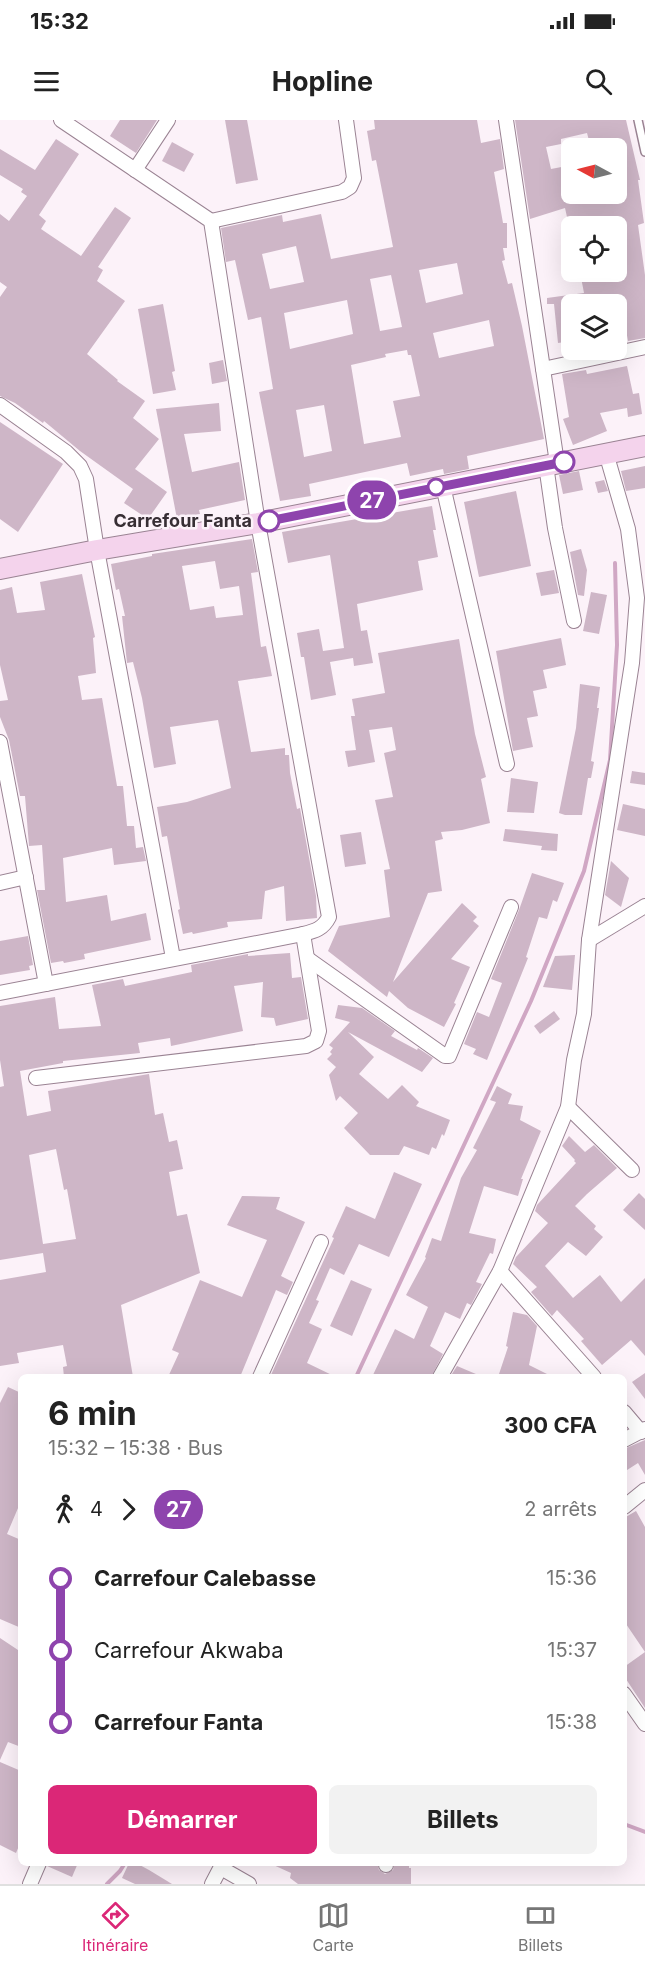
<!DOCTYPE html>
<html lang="fr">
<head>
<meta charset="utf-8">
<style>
  body { margin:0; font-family:Inter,sans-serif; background:#f2f2f2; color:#222; height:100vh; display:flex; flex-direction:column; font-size:22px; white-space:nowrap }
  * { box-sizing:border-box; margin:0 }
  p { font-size:20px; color:#767676 }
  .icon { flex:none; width:33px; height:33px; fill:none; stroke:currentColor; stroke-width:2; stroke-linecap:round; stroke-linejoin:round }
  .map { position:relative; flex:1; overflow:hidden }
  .details { position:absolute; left:18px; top:1254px; width:609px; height:492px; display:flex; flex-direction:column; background:#fff; border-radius:9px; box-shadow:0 6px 24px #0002 }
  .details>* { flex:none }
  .badge { padding:0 12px; border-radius:20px; font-size:21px; line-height:39px }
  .needle { width:39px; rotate:277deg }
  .fabs { position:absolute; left:561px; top:18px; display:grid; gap:12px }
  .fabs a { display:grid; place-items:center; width:66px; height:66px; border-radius:9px; background:#fff; box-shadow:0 6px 24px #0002; font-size:30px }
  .map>.badge { position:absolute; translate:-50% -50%; box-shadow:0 0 0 3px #fff }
  .legs { display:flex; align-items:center; gap:9px; height:66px; padding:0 30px; font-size:20px }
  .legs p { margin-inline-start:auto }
  .overview { display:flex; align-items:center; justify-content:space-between; height:102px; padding:0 30px }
  h1 { font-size:33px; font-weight:700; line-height:45px }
  .button { display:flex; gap:12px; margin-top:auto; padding:12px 30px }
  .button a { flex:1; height:69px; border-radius:9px; background:#db2777; color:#fff; font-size:24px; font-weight:700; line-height:69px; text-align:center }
  .button a+a { background:#f2f2f2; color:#222 }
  ul { padding:0 30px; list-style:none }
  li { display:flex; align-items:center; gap:21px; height:72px; font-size:22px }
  li i { display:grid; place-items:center; width:9px; height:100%; margin:0 8px; background:currentColor }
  li i::after { content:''; width:15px; height:15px; margin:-8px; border:4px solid; border-radius:50%; background:#fff }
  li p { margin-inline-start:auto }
  li:first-child i { background:linear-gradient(#0000 50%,currentColor 0) }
  li:last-child i { background:linear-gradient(currentColor 50%,#0000 0) }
  .status { display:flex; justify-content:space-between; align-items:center; height:42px; padding:0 30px; background:#fff; direction:ltr }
  .status svg { height:16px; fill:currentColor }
  header { display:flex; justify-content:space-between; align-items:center; height:78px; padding:0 30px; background:#fff; font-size:27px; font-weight:700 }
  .tabs { display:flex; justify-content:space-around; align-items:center; height:84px; border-top:2px solid #e0e0e0; background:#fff; font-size:16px; color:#767676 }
  .tabs a { display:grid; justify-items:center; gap:3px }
  .tabs .on { color:#db2777 }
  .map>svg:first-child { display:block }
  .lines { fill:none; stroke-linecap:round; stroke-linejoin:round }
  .stream { stroke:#d0a7c4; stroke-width:4 }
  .building { fill:#ceb6c7; fill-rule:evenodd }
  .lane-casing { stroke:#9a8393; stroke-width:10 }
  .street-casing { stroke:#9a8393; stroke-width:16 }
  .secondary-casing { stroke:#9a8393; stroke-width:22 }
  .lane { stroke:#fff; stroke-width:7 }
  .street { stroke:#fff; stroke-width:14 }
  .secondary { stroke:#f4d3ec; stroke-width:20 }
  .line-1-casing { stroke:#fff; stroke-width:14 }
  .line-1 { stroke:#8e44ad; stroke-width:9 }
  .stop-1-dot { fill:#fff; stroke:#8e44ad; stroke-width:3 }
  .labels { text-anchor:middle; stroke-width:5; stroke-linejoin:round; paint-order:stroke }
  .stop-label { font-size:18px; font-weight:bold; fill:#372e34; stroke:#fcf2f9; text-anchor:end }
</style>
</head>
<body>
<div class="status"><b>15:32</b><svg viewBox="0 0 49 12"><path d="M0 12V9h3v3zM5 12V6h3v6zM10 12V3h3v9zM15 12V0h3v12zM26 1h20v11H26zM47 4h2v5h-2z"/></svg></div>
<header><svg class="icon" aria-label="menu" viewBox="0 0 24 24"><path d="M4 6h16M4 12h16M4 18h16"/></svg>Hopline<svg class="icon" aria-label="search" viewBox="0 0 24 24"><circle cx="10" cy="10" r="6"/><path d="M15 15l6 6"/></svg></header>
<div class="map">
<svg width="645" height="1764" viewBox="0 0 645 1764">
  <rect width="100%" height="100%" fill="#fcf2f9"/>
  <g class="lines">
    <g class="stream">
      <polyline points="356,1257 531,881 584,751 610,640 617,525 615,443"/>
      <polyline points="624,1704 645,1712"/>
      <polyline points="107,1764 120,1751 125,1743"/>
    </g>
  </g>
  <g class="building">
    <polygon points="120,0 157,0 136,33 110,16"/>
    <polygon points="225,0 247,0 258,60 236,64"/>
    <path d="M374 0H477L481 23 500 19 504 49 494 52 503 103H507V128H503L505 140 502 141 508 164 512 163 522 206 544 319 467 336 469 349 444 354 443 349 410 356 407 343 309 364 311 376 280 381 259 272 273 269 261 197 248 200 235 140 226 142 221 108 282 95 283 102 321 94 331 139 393 127 376 40 372 41 367 11 375 9ZM296 126 304 162 270 169 262 134ZM457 143 463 174 426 183 419 150ZM391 155 402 207 380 211 370 159ZM347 180 353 214 290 229 284 193ZM489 200 494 226 439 238 433 213ZM407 230 408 235H411L420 276 393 281 401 317 364 324 351 245 386 237 385 234ZM324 285 332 331 304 337 296 290Z"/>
    <path d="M515 0H626L640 60H638L644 103 638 105 645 155V218L628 221 626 210 616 212V184H572V221L558 223 554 184H547V178L584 173 580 152H616V106H569L565 88 530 99ZM587 13 591 28H616V74H572V45L551 49 546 27 561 24V19Z"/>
    <polygon points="56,19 79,34 39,95 46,101 41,109 81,136 115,87 131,98 98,147 103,150 97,161 125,181 87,234 118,260 117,261 145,281 133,298 159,319 135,349 167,372 148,399 124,383 133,369 80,331 44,301 43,303 15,283 0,276 0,177 7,167 0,162 0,94 9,101 27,76 21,72 23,69 0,55 0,29 35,50"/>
    <polygon points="172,22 194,34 184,52 162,41"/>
    <polygon points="163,184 175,251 172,252 176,270 153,274 138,189"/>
    <polygon points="223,240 227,261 212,264 209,243"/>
    <polygon points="627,246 633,274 639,273 642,294 628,297 627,288 600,293 607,311 573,325 563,299 569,297 562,254 586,250 587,254"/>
    <polygon points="219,283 221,311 184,314 192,352 239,342 245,380 199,390 200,394 177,399 156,289"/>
    <polygon points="0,302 63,344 18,412 0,399"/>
    <polygon points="645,346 645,368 626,371 621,351"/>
    <polygon points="579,351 583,370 563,374 559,355"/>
    <polygon points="604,360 608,371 598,373 595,362"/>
    <polygon points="516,371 531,446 479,457 464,382"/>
    <polygon points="432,386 436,410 433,410 438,437 418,441 423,470 357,484 361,511 367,510 373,543 354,546 353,538 330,542 336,575 311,580 304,537 301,537 297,513 319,509 323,531 344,528 330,435 288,443 282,412"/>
    <path d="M252 419 258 452 251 453 261 527 266 526 272 556 238 561 251 632 285 628V635H289L290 653 297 689 300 688 316 776 317 798 286 801 284 766 265 771 262 799 227 802 228 807 193 814 192 812 183 814 178 790 180 789 167 716 162 717 157 687 187 682 231 668 218 600 170 607 176 644 154 648 142 578 133 542 127 543 122 496H125L119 469 116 470 111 444 152 436V434ZM215 441 220 469 239 466 243 495 216 498 214 486 190 490 182 446Z"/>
    <polygon points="581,429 587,450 584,476 578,475 570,432"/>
    <polygon points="554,450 559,473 541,476 536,453"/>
    <polygon points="82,454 95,517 93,518 96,553 78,556 82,580 102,578 117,666 123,666 127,706 134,706 136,728 143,727 146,741 114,745 112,728 63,738 66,782 107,775 111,801 146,793 151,820 84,834 85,839 64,843 63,841 51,843 37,770 45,770 42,725 29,726 25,676 20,676 9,620 0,597 0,581 8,580 0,545 0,470 12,467 17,493 45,490 40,462"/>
    <polygon points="591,472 607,475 599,514 583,511"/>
    <polygon points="561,518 566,545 543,550 547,568 533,571 538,596 527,598 533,627 513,631 496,531"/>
    <polygon points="459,519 475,614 486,657 481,659 490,703 462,710 441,712 443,719 435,721 442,771 428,773 393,862 462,783 477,797 473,801 479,806 451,839 470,847 454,883 456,884 444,907 408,888 389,871 387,877 328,831 339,806 390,797 384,750 390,749 375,680 393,677 384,633 396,630 392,607 369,610 375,642 348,647 345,631 356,630 351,596 355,596 352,579 385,573 378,533"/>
    <polygon points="580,564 600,567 597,588 599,588 591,641 594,642 591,658 588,658 582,695 565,695 559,693 576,608"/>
    <polygon points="632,651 645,653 645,665 630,663"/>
    <polygon points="511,658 538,662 534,693 507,692"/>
    <polygon points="623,684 645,689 645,716 617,710"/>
    <polygon points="505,709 558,714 557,731 541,730 542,726 503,721"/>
    <polygon points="361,712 366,744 345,747 340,715"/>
    <polygon points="611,741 629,758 621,787 605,775"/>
    <polygon points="532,753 564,763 557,782 553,780 547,799 539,797 526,837 528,838 487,940 473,934 476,929 464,924 477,892 489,897 502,863 491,859 519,790"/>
    <polygon points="28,816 33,845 29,846 30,850 0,855 0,821"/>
    <path d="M290 833 292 858 301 857 308 899 276 906 274 898 261 897 263 862 234 866 243 911 171 926 170 918 138 923 140 933 63 941V943L20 951 27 996 51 991 48 971 149 954 155 995 163 993 169 1022 177 1020 183 1049 169 1052 177 1096 187 1094 200 1153 121 1185 133 1257H64L63 1247 67 1246 63 1225 17 1233 19 1243 0 1246V1160L46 1152 43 1133 0 1140V967L4 966 0 940V886L55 877 59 909 101 906 92 865 123 859 125 866 192 852 191 845 248 834V836ZM56 1029 64 1070 67 1069 76 1119 43 1124 29 1035Z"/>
    <polygon points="575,835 572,870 543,867 555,836"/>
    <polygon points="338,885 362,888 395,911 391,916 417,930 418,928 433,938 422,952 348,912 374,937 359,954 388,979 402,965 419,982 416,986 450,1000 444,1016 442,1014 436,1029 432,1027 429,1035 404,1026 399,1035 370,1035 344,1008 358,993 340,976 336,981 329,955 336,947 327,939 332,934 330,932 333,928 329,925 350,902 335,898"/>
    <polygon points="554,891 560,899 540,914 534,906"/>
    <polygon points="497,966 512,974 508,984 523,986 520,1000 541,1011 521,1059 523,1059 518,1076 484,1066 469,1113 496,1119 493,1134 490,1133 476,1162 482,1164 471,1185 467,1183 460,1199 445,1192 430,1226 443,1234 431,1257 372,1257 395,1209 414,1219 428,1187 406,1175 426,1138 425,1137 432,1118 441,1121 461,1058 477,1030 473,1028 496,982 490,980"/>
    <polygon points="569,1016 585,1032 594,1025 617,1048 587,1074 575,1086 596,1106 594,1109 603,1117 586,1136 568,1122 545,1146 573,1178 600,1155 621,1182 645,1158 645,1236 631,1220 602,1245 581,1221 584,1219 557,1190 552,1196 531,1172 537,1167 513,1144 516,1137 548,1103 535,1091 537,1085 576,1043 574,1041 575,1040 562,1026"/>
    <polygon points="394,1052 422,1064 389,1137 359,1124 344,1155 330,1148 316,1180 319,1181 309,1203 322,1209 307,1243 336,1257 270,1257 334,1118 332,1117 346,1086 375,1099"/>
    <polygon points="639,1073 645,1079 645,1110 623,1090"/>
    <polygon points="242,1076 280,1077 276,1089 305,1102 281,1156 293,1162 287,1175 276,1170 240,1257 168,1257 179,1233 172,1230 200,1160 242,1177 267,1120 227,1105"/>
    <polygon points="351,1160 372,1169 352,1216 330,1206"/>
    <polygon points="513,1192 527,1195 537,1206 529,1245 553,1257 498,1257 508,1227 506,1226"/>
    <polygon points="457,1246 483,1257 450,1257"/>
    <polygon points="645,1253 645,1279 632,1262"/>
    <polygon points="8,1267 21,1273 21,1381 7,1414 21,1420 21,1508 0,1499 0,1283"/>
    <polygon points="645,1320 645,1355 638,1343 624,1352 624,1329"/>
    <polygon points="636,1391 645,1407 645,1588 624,1556 624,1547 645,1532 624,1501 624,1398"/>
    <polygon points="0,1518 21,1532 21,1627 8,1622 0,1640"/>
    <polygon points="0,1642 21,1651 21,1721 16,1733 0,1725"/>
    <polygon points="48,1743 78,1743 72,1757 47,1746"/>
    <polygon points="129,1743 136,1743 149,1750 172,1764 135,1764 122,1758"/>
    <polygon points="269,1743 377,1743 379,1750 385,1754 393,1750 395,1743 409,1743 409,1748 411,1748 411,1764 298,1764 290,1758 291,1753"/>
  </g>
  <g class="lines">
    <defs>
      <polyline id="lane" points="638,0 645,32"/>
      <g id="street">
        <polyline points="506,0 557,343"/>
        <polyline points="135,50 168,0"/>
        <polyline points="211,101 342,72 350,67 354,58 346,0"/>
        <polyline points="543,249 645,227"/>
        <polyline points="0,285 66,332 80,346 86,359 97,430 173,838"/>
        <polyline points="546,345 555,408 574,501"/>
        <polyline points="443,366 507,644"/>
        <polyline points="0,622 46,864"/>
        <polyline points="0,763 26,757"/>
        <polyline points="589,820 645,786"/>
        <polyline points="308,839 445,936 449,936 511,787"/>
        <path d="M0 873 303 814C315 811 323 809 329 797L258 403 211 101 61 0"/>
        <polyline points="36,958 306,926 316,921 319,911 303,814"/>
        <polyline points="568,987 632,1050"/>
        <polyline points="500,1151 594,1257"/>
        <polyline points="260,1257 321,1122"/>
        <polyline points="440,1257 500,1151 568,987 574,940 584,894 589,820 632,543 637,478 628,409 606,333"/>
        <polyline points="624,1292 641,1312"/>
        <polyline points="624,1320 645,1309"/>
        <polyline points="624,1387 645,1370"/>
        <polyline points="624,1574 645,1604"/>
        <polyline points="386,1745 386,1743"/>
        <polyline points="221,1748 249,1764"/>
        <polyline points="30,1764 39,1743"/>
        <polyline points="212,1764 223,1743"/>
      </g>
      <polyline id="secondary" points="0,449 97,430 258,403 645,326"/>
    </defs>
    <use href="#lane" class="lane-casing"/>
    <use href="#street" class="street-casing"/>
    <use href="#secondary" class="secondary-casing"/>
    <use href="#lane" class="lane"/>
    <use href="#street" class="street"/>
    <use href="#secondary" class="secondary"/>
  </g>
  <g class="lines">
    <defs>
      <polyline id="line-1" points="269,401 564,342"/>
    </defs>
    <use href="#line-1" class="line-1-casing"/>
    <use href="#line-1" class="line-1"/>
  </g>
  <g class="stop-1-dot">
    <circle cx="564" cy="342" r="10"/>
    <circle cx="436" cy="367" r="8"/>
    <circle cx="269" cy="401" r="10"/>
  </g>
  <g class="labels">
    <g class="stop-label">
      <text x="252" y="407">Carrefour Fanta</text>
    </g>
  </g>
</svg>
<div class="fabs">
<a><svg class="needle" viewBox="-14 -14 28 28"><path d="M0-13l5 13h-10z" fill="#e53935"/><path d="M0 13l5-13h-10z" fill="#767676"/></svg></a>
<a><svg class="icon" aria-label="locate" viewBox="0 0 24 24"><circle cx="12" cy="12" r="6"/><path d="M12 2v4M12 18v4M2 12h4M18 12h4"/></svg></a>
<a><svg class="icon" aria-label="layers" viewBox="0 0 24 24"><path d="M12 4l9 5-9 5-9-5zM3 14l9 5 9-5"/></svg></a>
</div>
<b class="badge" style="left:372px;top:380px;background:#8e44ad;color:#fff">27</b>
<section class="details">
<div class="overview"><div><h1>6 min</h1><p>15:32 – 15:38 · Bus</p></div><b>300 CFA</b></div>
<div class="legs"><svg class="icon" aria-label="walk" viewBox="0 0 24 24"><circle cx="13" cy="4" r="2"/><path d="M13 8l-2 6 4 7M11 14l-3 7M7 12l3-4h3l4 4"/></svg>4<svg class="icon" aria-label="forward" viewBox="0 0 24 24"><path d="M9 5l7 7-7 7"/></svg><b class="badge" style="background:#8e44ad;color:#fff">27</b><p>2 arrêts</p></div>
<ul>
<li><i style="color:#8e44ad"></i><b>Carrefour Calebasse</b><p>15:36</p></li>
<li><i style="color:#8e44ad"></i><span>Carrefour Akwaba</span><p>15:37</p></li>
<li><i style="color:#8e44ad"></i><b>Carrefour Fanta</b><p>15:38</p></li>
</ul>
<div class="button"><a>Démarrer</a><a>Billets</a></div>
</section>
</div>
<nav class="tabs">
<a class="on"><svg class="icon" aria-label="directions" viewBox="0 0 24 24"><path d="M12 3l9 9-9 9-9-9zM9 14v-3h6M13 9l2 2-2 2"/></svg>Itinéraire</a>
<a><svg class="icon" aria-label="map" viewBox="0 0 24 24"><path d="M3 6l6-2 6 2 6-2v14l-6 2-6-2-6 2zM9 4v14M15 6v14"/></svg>Carte</a>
<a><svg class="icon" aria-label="tickets" viewBox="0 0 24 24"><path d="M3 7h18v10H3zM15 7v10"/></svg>Billets</a>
</nav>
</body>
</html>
